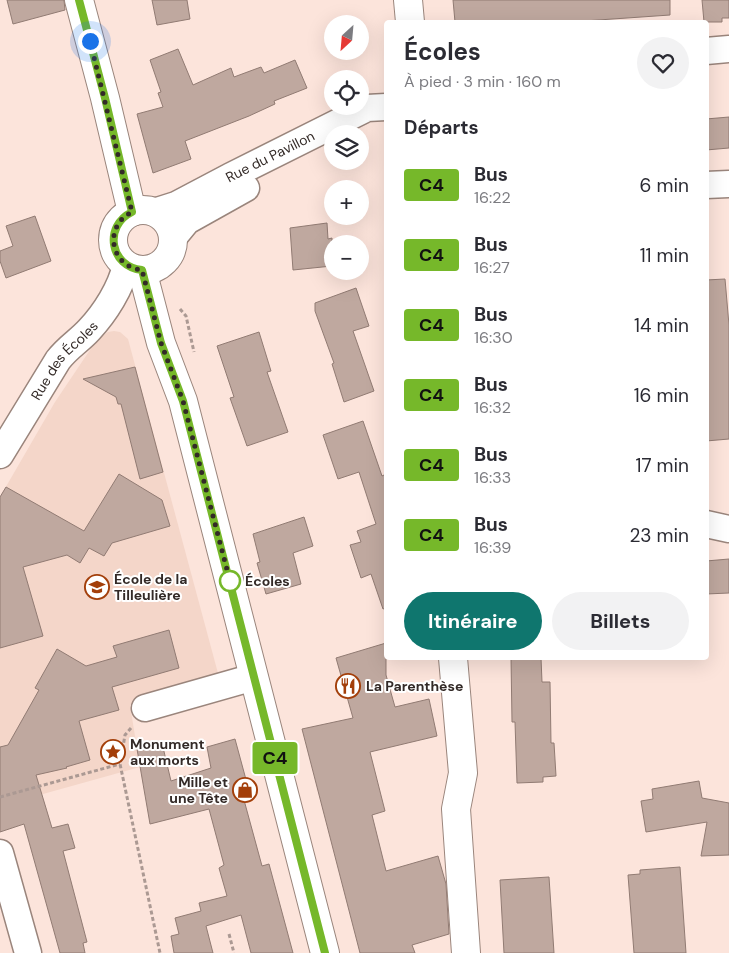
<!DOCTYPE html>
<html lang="fr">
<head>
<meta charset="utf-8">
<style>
  body { margin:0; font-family:"DM Sans",sans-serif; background:#f2f2f3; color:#2b2b33; height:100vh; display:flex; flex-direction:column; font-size:19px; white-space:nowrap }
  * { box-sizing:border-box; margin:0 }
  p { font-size:16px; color:#7c7c81 }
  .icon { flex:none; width:28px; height:28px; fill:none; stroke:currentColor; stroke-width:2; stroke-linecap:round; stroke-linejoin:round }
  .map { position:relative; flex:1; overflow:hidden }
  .drawer { position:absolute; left:384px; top:20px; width:325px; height:640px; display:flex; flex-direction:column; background:#fff; border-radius:5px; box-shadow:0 5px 20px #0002 }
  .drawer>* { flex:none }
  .badge { padding:0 10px; border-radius:4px; font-size:18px; line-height:32px }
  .needle { width:32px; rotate:206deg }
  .tools { position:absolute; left:324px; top:15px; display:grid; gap:10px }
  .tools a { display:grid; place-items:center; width:45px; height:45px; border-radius:50%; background:#fff; box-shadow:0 5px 20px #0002; font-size:25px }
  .you { position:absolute; width:25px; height:25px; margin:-12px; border:4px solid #fff; border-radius:50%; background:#1a73e8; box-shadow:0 0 0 8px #1a73e833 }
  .map>.badge { position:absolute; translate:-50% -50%; box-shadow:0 0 0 2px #fff }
  h2 { padding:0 20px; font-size:19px; line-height:45px }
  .round { display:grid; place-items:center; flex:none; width:52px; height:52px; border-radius:26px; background:#f2f2f3 }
  .headline { display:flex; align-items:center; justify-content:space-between; height:85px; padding:0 20px }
  h1 { font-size:24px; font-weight:700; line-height:38px }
  .primary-button { display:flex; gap:10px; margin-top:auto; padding:10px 20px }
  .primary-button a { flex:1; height:58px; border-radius:30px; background:#0f766e; color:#fff; font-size:20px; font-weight:700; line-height:58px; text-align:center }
  .primary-button a+a { background:#f2f2f3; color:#2b2b33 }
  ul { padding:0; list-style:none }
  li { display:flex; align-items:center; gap:15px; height:70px; padding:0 20px }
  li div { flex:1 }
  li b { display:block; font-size:19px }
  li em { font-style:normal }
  li .badge { min-width:55px; font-weight:700; text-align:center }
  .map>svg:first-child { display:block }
  .built { fill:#f4d6c9 }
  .building { fill:#bfa89f; stroke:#917b73 }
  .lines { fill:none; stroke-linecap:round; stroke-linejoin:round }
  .street-casing { stroke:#9a857c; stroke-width:29 }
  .secondary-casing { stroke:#9a857c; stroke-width:30 }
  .path { stroke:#ab9993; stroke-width:3; stroke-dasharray:4 2.5; stroke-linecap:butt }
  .street { stroke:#fff; stroke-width:26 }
  .secondary { stroke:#fff; stroke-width:28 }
  .line-casing { stroke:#fff; stroke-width:11 }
  .line { stroke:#76b82a; stroke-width:8 }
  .walk { stroke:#332a27; stroke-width:5; stroke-dasharray:0 9 }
  .stop-dot { fill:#fff; stroke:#76b82a; stroke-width:2.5 }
  .labels { text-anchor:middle; stroke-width:4; stroke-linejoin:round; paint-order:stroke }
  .street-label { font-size:14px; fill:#332a27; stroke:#fff }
  .poi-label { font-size:14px; font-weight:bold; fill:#332a27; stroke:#fff; text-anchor:start }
  .stop-label { font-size:14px; font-weight:bold; fill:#332a27; stroke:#fff; text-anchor:start }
</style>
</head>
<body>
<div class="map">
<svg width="729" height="953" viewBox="0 0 729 953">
  <rect width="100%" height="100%" fill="#fce4db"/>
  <polygon class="built" points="114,331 120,332 128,339 219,677 130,705 140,767 0,806 0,497 55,402 96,341 108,332"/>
  <g class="building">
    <polygon points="7,0 64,0 65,10 13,24"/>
    <polygon points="152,0 187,0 190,19 157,25"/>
    <polygon points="453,0 670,0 670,15 584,21 584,22 455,22"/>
    <polygon points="702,0 729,0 729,18 722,18 722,22 704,22"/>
    <polygon points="178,49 193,85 231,68 234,77 261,67 264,73 295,60 307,88 274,101 275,104 249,116 185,141 191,159 153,173 137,114 163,107 158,93 161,92 150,60"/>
    <polygon points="729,117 729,148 706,150 706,119"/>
    <polygon points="35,216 51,261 6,278 0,261 0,251 13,246 6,226"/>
    <polygon points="327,223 328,239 332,238 332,266 293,270 290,228"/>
    <polygon points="725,279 729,325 729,439 706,441 706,280"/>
    <polygon points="356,288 369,326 353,331 374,391 344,402 332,364 334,363 315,311 315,303"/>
    <polygon points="259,332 271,371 267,372 288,432 247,446 230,398 234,397 217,346"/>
    <polygon points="135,367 163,472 140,479 121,404 118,404 116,397 83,379"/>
    <polygon points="363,421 382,476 386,474 386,608 383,609 371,574 361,578 350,545 361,542 357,531 376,524 359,472 338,479 323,435"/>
    <polygon points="119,474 162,500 170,526 112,543 104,556 89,548 80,563 67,555 23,567 43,636 0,648 0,497 6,487 84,531"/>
    <polygon points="304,517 313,546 293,553 301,584 266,594 257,563 260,562 253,534"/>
    <polygon points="729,559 729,593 706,594 706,561"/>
    <polygon points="169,630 179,668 112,687 119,710 79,721 90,760 66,767 67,768 36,775 52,828 68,824 75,848 63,851 87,942 83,943 85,953 60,953 24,824 0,832 0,747 8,745 39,690 35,688 57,649 86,666 117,657 113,646"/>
    <polygon points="386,643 386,675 395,707 429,699 437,736 370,752 385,811 372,815 386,871 438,856 446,884 449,934 412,945 415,953 360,953 302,729 353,718 336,658"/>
    <polygon points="511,658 541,658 542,682 550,682 551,743 554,743 556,776 543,777 543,782 517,783 515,722 512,722"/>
    <polygon points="235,739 251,798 244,800 262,866 269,864 293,953 251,953 241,915 206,926 213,953 174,953 171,936 179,934 175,918 201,911 199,903 227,896 219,868 224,865 209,809 150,824 137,749 162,743 171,781 211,768 207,747"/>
    <polygon points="699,781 702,798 729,803 729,855 701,856 707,822 646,832 641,801 653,799 652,789"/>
    <polygon points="680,867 686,953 634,953 628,875 640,874 640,870"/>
    <polygon points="549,877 554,953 504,953 500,880"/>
  </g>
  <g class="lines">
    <defs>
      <g id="street">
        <polyline points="706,51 729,49"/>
        <polyline points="706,185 729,184"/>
        <path id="s1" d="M154 212 176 205 231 176 367 108 386 107"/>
        <polyline points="173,238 187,221 246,188"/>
        <path id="s2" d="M0 455 58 360C68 347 79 341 89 330 105 313 121 288 126 265"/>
        <polyline points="706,524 729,529"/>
        <polyline points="145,708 254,677"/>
        <polyline points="0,853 28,953"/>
      </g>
      <g id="secondary">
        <polyline points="79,0 105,98 132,212"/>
        <polyline points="408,0 410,22"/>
        <circle cx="143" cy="240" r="30"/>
        <polyline points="142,270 161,343 183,401 325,953"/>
        <polyline points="453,658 463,773 456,809 466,953"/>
      </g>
    </defs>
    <use href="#street" class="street-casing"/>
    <use href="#secondary" class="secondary-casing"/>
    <g class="path">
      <polyline points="180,309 186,316 194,352"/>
      <polyline points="131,728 125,735 120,764 160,953"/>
      <polyline points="0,797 120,764"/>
      <polyline points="229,934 234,953"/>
    </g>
    <use href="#street" class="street"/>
    <use href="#secondary" class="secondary"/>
  </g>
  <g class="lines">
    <defs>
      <path id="line" d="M79 0 105 98 132 212C103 226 110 267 142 270L161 343 183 401 325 953"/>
    </defs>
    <use href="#line" class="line-casing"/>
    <use href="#line" class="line"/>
    <path class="walk" d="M90 41 132 212C103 226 110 267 142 270L161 343 183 401 231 585 230 581"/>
  </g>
  <defs>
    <symbol id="school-ring" viewBox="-11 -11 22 22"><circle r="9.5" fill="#fff" stroke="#a33f0a" stroke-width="1.5"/><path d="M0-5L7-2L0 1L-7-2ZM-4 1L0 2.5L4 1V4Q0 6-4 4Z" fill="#a33f0a"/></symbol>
    <symbol id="restaurant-ring" viewBox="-11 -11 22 22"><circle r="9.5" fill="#fff" stroke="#a33f0a" stroke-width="1.5"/><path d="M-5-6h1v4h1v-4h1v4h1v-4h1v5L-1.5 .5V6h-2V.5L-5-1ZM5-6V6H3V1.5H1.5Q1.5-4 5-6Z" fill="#a33f0a"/></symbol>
    <symbol id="sight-ring" viewBox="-11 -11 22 22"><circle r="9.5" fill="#fff" stroke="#a33f0a" stroke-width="1.5"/><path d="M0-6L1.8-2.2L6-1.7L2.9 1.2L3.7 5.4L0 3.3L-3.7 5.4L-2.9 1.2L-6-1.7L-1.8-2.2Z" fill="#a33f0a"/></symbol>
    <symbol id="shop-ring" viewBox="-11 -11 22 22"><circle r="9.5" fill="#fff" stroke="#a33f0a" stroke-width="1.5"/><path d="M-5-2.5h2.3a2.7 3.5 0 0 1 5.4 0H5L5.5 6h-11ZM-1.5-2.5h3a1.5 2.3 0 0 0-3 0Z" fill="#a33f0a"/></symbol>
  </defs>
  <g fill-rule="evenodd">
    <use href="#school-ring" x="83" y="573" width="28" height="28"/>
    <use href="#restaurant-ring" x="334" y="672" width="28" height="28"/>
    <use href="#sight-ring" x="99" y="738" width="28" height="28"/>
    <use href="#shop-ring" x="231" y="776" width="28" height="28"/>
  </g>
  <circle class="stop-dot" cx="230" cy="581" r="10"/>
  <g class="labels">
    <g class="street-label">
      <text dy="5" stroke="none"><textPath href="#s1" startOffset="129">Rue du Pavillon</textPath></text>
      <text dy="5" stroke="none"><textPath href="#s2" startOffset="115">Rue des Écoles</textPath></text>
    </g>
    <g class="poi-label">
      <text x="114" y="584">École de la<tspan x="114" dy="16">Tilleulière</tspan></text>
      <text x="366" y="691">La Parenthèse</text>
      <text x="130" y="749">Monument<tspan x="130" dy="16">aux morts</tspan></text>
      <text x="228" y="787" text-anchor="end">Mille et<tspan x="228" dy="16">une Tête</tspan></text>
    </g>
    <g class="stop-label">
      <text x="245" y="586">Écoles</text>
    </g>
  </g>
</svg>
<div class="tools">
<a><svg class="needle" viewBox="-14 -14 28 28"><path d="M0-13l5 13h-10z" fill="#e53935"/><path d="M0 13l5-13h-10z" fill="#7c7c81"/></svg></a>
<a><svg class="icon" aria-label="locate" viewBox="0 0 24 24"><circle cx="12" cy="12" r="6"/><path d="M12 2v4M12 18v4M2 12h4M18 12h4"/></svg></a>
<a><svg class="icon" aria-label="layers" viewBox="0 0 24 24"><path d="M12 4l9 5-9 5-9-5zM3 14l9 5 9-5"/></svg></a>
<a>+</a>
<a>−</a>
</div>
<div class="you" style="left:90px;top:41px"></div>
<b class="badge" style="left:275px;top:758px;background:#76b82a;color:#111">C4</b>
<section class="drawer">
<div class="headline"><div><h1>Écoles</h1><p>À pied · 3 min · 160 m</p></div><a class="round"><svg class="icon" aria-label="heart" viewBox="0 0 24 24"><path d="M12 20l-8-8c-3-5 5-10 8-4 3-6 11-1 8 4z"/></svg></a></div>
<h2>Départs</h2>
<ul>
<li><span class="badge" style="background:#76b82a;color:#111">C4</span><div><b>Bus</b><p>16:22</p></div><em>6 min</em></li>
<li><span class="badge" style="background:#76b82a;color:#111">C4</span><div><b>Bus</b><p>16:27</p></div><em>11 min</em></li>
<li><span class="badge" style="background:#76b82a;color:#111">C4</span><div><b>Bus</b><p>16:30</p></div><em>14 min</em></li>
<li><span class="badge" style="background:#76b82a;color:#111">C4</span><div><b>Bus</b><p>16:32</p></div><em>16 min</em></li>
<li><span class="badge" style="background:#76b82a;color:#111">C4</span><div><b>Bus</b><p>16:33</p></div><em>17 min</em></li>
<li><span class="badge" style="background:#76b82a;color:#111">C4</span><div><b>Bus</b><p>16:39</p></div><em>23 min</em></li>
</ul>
<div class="primary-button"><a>Itinéraire</a><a>Billets</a></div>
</section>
</div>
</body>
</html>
